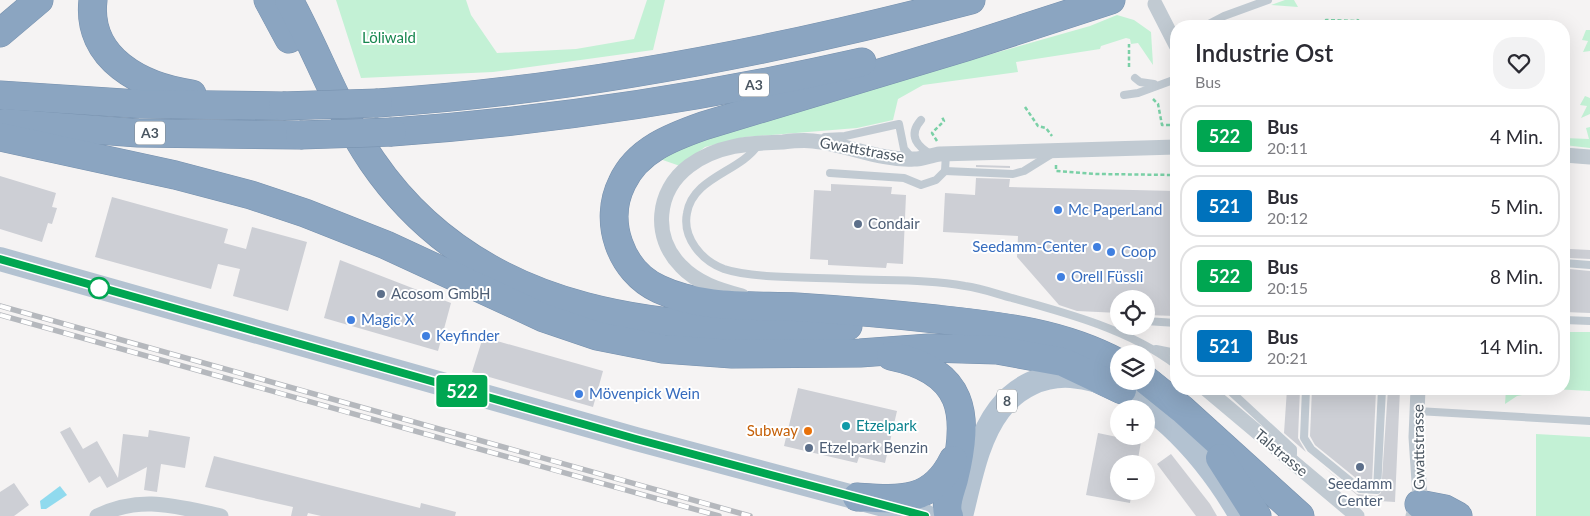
<!DOCTYPE html>
<html lang="de">
<head>
<meta charset="utf-8">
<style>
  body { margin:0; font-family:Lato,sans-serif; background:#f2f2f3; color:#2b2b33; height:100vh; display:flex; flex-direction:column; font-size:19px; white-space:nowrap }
  * { box-sizing:border-box; margin:0 }
  p { font-size:16px; color:#7c7c81 }
  .icon { flex:none; width:28px; height:28px; fill:none; stroke:currentColor; stroke-width:2; stroke-linecap:round; stroke-linejoin:round }
  .map { position:relative; flex:1; overflow:hidden }
  .details { position:absolute; left:1170px; top:20px; width:400px; height:375px; display:flex; flex-direction:column; background:#fff; border-radius:20px; box-shadow:0 5px 20px #0002 }
  .details>* { flex:none }
  .badge { padding:0 10px; border-radius:4px; font-size:18px; line-height:32px }
  .buttons { position:absolute; left:1110px; top:290px; display:grid; gap:10px }
  .buttons a { display:grid; place-items:center; width:45px; height:45px; border-radius:50%; background:#fff; box-shadow:0 5px 20px #0002; font-size:25px }
  .map>.badge { position:absolute; translate:-50% -50%; box-shadow:0 0 0 2px #fff }
  .round { display:grid; place-items:center; flex:none; width:52px; height:52px; border-radius:20px; background:#f2f2f3 }
  .overview { display:flex; align-items:center; justify-content:space-between; height:85px; padding:0 25px }
  h1 { font-size:24px; font-weight:600; line-height:38px }
  ul { padding:0; list-style:none }
  li { display:flex; align-items:center; gap:15px; height:62px; margin:0 10px 8px; padding:0 15px; border:2px solid #e1e1e2; border-radius:20px }
  li div { flex:1 }
  li b { display:block; font-size:19px }
  li em { font-style:normal }
  li .badge { min-width:55px; font-weight:700; text-align:center }
  .map>svg:first-child { display:block }
  .green { fill:#c3f1d5 }
  .water { fill:#90daee }
  .building { fill:#cdcfd5 }
  .lines { fill:none; stroke-linecap:round; stroke-linejoin:round }
  .highway-casing { stroke:#7690ad; stroke-width:29 }
  .path { stroke:#7ad0a6; stroke-width:2.5; stroke-dasharray:4 2.5; stroke-linecap:butt }
  .lane { stroke:#c1cad2; stroke-width:8 }
  .street { stroke:#c1cad2; stroke-width:15 }
  .primary { stroke:#b3c2d1; stroke-width:24 }
  .highway { stroke:#8ba5c1; stroke-width:28 }
  .rail-casing { stroke:#b5b8bd; stroke-width:5.5 }
  .rail { stroke:#fff; stroke-width:4; stroke-dasharray:11; stroke-linecap:butt }
  .highway-bridge-casing { stroke:#7690ad; stroke-width:29; stroke-linecap:butt }
  .highway-bridge { stroke:#8ba5c1; stroke-width:28 }
  .line-casing { stroke:#fff; stroke-width:11 }
  .line { stroke:#00a651; stroke-width:8 }
  .shop-dot { fill:#3f7fe0; stroke:#fff; stroke-width:2 }
  .service-dot { fill:#5c6f8a; stroke:#fff; stroke-width:2 }
  .stop-dot { fill:#fff; stroke:#00a651; stroke-width:2.5 }
  .culture-dot { fill:#0f9aa8; stroke:#fff; stroke-width:2 }
  .food-dot { fill:#e8710a; stroke:#fff; stroke-width:2 }
  .labels { text-anchor:middle; stroke-width:4; stroke-linejoin:round; paint-order:stroke }
  .shield { fill:#fff; stroke:#808990; stroke-width:1 }
  .shield-label { font-size:14px; font-weight:bold; fill:#4a5661 }
  .park-label { font-size:15px; fill:#17864f; stroke:#fff }
  .street-label { font-size:15px; fill:#4a5661; stroke:#fff }
  .shop-label { font-size:15px; fill:#366cbe; stroke:#fff; text-anchor:start }
  .service-label { font-size:15px; fill:#4e5e75; stroke:#fff; text-anchor:start }
  .culture-label { font-size:15px; fill:#0d838f; stroke:#fff; text-anchor:start }
  .food-label { font-size:15px; fill:#c56008; stroke:#fff; text-anchor:end }
</style>
</head>
<body>
<div class="map">
<svg width="1590" height="516" viewBox="0 0 1590 516">
  <rect width="100%" height="100%" fill="#f5f3f3"/>
  <g class="green">
    <polygon points="336,0 466,0 471,15 497,53 576,49 634,39 647,0 665,0 653,50 493,72 361,78"/>
    <polygon points="1285,0 1294,0 1298,7 1271,5"/>
    <polygon points="1117,15 1134,20 1151,32 1153,65 1138,43 1131,44 1130,39 1126,38 1101,46 1100,49 1016,62 1018,72 923,85 898,99 893,120 857,128 745,137 705,147 680,166 657,158 693,139 1090,26"/>
    <polygon points="1586,30 1590,30 1590,51 1583,52 1588,41 1582,40"/>
    <polygon points="1585,96 1590,98 1590,114 1581,118 1587,106 1580,105"/>
    <polygon points="1590,127 1590,148 1564,145 1564,138 1589,139 1586,128"/>
    <polygon points="1564,332 1590,332 1590,391 1553,389 1564,389"/>
    <polygon points="1506,389 1551,389 1517,396 1505,404"/>
    <polygon points="1536,434 1590,437 1590,516 1536,516"/>
  </g>
  <polygon class="water" points="60,486 67,495 46,509 41,509 40,501"/>
  <g class="building">
    <polygon points="976,165 1010,166 1010,168 976,167"/>
    <polygon points="0,176 56,193 52,207 57,208 52,224 48,223 42,242 0,229"/>
    <polygon points="976,178 1010,179 1009,187 1176,191 1176,316 1146,315 1146,299 1119,299 1119,313 1077,311 1059,305 1017,257 1018,236 943,232 945,193 975,195"/>
    <polygon points="831,184 892,187 891,194 906,195 903,264 887,263 886,268 828,265 828,260 810,259 814,190 831,191"/>
    <polygon points="112,197 228,229 224,243 246,249 252,227 307,242 288,311 233,296 240,269 218,264 211,289 95,257"/>
    <polygon points="1570,249 1590,250 1590,259 1569,258"/>
    <polygon points="340,260 451,303 438,351 324,318"/>
    <polygon points="1569,269 1590,271 1590,313 1564,312 1564,283 1568,283"/>
    <polygon points="483,337 603,371 593,407 472,372"/>
    <polygon points="798,388 897,411 885,463 859,457 857,463 784,446"/>
    <polygon points="1287,389 1300,389 1298,438 1306,452 1284,433"/>
    <polygon points="1312,389 1376,389 1372,484 1362,483 1315,445 1310,436"/>
    <polygon points="1388,389 1400,389 1395,502 1363,500 1320,464 1357,494 1377,496 1381,493"/>
    <polygon points="70,427 83,449 97,441 118,478 123,434 148,437 149,430 190,437 185,468 161,464 157,492 144,490 147,467 107,488 100,476 89,483 60,432"/>
    <polygon points="1098,433 1141,442 1137,464 1119,464 1119,491 1132,491 1130,503 1086,495"/>
    <polygon points="1171,454 1210,504 1217,516 1196,516 1157,464"/>
    <polygon points="214,456 420,508 421,503 456,512 455,516 321,516 308,513 307,516 291,516 293,507 205,487"/>
    <polygon points="14,483 29,505 14,516 0,516 0,492"/>
  </g>
  <g class="lines">
    <defs>
      <g id="highway">
        <path d="M93 0C86 59 142 87 192 94"/>
        <polyline points="268,0 289,39"/>
        <path d="M289 0C318 53 338 111 372 161 482 322 672 333 848 326"/>
        <path d="M1111 0 966 47 703 126C672 137 637 150 622 183 603 221 620 271 659 289 701 309 751 305 797 307 843 310 890 314 936 319 1000 326 1061 332 1119 363"/>
        <polyline points="0,33 39,0"/>
        <polyline points="0,95 139,104 283,106"/>
        <path d="M378 103C578 90 777 51 971 0"/>
        <polyline points="4,123 138,133 300,135"/>
        <path d="M392 132C551 121 707 97 862 62"/>
        <polyline points="0,137 175,175 251,195 305,213 386,245 544,318 597,336 663,349 732,354 860,353 929,348 997,350 1063,362 1122,390"/>
        <path d="M891 356C965 371 970 414 954 479 951 490 944 505 949 516"/>
        <polyline points="1146,380 1182,409 1300,516"/>
        <polyline points="1220,458 1257,516"/>
        <path d="M857 497C900 500 932 503 953 460"/>
        <polyline points="1419,504 1445,509 1458,516"/>
      </g>
    </defs>
    <use href="#highway" class="highway-casing"/>
    <g class="path">
      <polyline points="1342,26 1326,25 1326,20 1358,21"/>
      <polyline points="1342,26 1357,26 1358,19"/>
      <polyline points="1129,67 1129,44"/>
      <polyline points="1153,99 1158,104 1162,125 1171,125 1176,132"/>
      <polyline points="1025,107 1038,126 1046,128 1052,136"/>
      <polyline points="937,141 932,133 944,121 942,117"/>
      <polyline points="1056,165 1056,171 1096,174 1176,175"/>
    </g>
    <g class="lane">
      <polyline points="1205,26 1224,16 1268,0"/>
      <polyline points="1135,78 1140,82 1154,84"/>
      <polyline points="1124,95 1138,93 1176,79"/>
      <path d="M921 120C907 136 918 147 932 155"/>
      <polyline points="825,137 845,136 899,124 904,149 912,158"/>
      <path d="M758 145C740 172 693 177 687 213 682 238 702 261 724 269 754 279 814 277 848 279 885 281 928 279 965 286 981 288 997 294 1012 298 1067 313 1130 330 1176 365"/>
      <polyline points="945,171 1013,174 1024,171 1053,153"/>
      <polyline points="830,173 904,178 921,185 936,180 945,171 946,154"/>
      <polyline points="1564,263 1590,265"/>
      <polyline points="1564,320 1590,321"/>
      <polyline points="1146,321 1176,323"/>
      <polyline points="1156,349 1176,353"/>
      <polyline points="1228,389 1293,449 1293,454 1289,460"/>
      <polyline points="1306,389 1304,438 1311,449 1360,489 1377,490 1382,389"/>
      <polyline points="1417,411 1590,421"/>
    </g>
    <g class="street">
      <polyline points="1155,4 1176,45"/>
      <polyline points="1564,155 1590,157"/>
      <path d="M742 296C719 290 697 283 681 266 652 237 656 191 689 166 717 145 749 143 783 142 792 141 803 140 813 141 846 144 880 161 914 159 923 159 931 155 940 154L1176 147"/>
      <polyline points="1206,389 1357,516"/>
      <path d="M97 516C142 495 174 506 221 516"/>
      <polyline points="1413,516 1420,497 1416,437 1418,389"/>
    </g>
    <g class="primary">
      <polyline points="0,259 636,439 925,516"/>
      <path d="M961 516C970 481 977 439 999 410 1016 387 1043 374 1071 376 1144 381 1207 457 1241 516"/>
    </g>
    <use href="#highway" class="highway"/>
    <defs>
      <g id="rail">
        <polyline points="0,306 750,516"/>
        <polyline points="0,315 719,516"/>
      </g>
    </defs>
    <use href="#rail" class="rail-casing"/>
    <use href="#rail" class="rail"/>
    <defs>
      <g id="highway-bridge">
        <polyline points="283,106 378,103"/>
        <polyline points="300,135 392,132"/>
      </g>
    </defs>
    <use href="#highway-bridge" class="highway-bridge-casing"/>
    <use href="#highway-bridge" class="highway-bridge"/>
  </g>
  <g class="lines">
    <defs>
      <polyline id="line" points="0,259 636,439 925,516"/>
    </defs>
    <use href="#line" class="line-casing"/>
    <use href="#line" class="line"/>
  </g>
  <g class="shop-dot">
    <circle cx="1058" cy="210" r="5"/>
    <circle cx="1097" cy="247" r="5"/>
    <circle cx="1111" cy="252" r="5"/>
    <circle cx="1061" cy="277" r="5"/>
    <circle cx="351" cy="320" r="5"/>
    <circle cx="426" cy="336" r="5"/>
    <circle cx="579" cy="394" r="5"/>
  </g>
  <g class="service-dot">
    <circle cx="858" cy="224" r="5"/>
    <circle cx="381" cy="294" r="5"/>
    <circle cx="809" cy="448" r="5"/>
    <circle cx="1360" cy="467" r="5"/>
  </g>
  <circle class="stop-dot" cx="99" cy="288" r="10"/>
  <circle class="culture-dot" cx="846" cy="426" r="5"/>
  <circle class="food-dot" cx="808" cy="431" r="5"/>
  <g class="labels">
    <g class="shield">
      <rect x="739" y="73.5" width="30" height="23" rx="4"/>
      <rect x="135" y="121.5" width="30" height="23" rx="4"/>
      <rect x="997" y="389.5" width="20" height="23" rx="4"/>
    </g>
    <g class="shield-label">
      <text x="754" y="90">A3</text>
      <text x="150" y="138">A3</text>
      <text x="1007" y="406">8</text>
    </g>
    <g class="park-label">
      <text x="389" y="43">Löliwald</text>
    </g>
    <g class="street-label">
      <text transform="translate(862 150) rotate(10)" y="5">Gwattstrasse</text>
      <text transform="translate(1419 447) rotate(-91)" y="5">Gwattstrasse</text>
      <text transform="translate(1281 453) rotate(40)" y="5">Talstrasse</text>
    </g>
    <g class="shop-label">
      <text x="1068" y="215">Mc PaperLand</text>
      <text x="1087" y="252" text-anchor="end">Seedamm-Center</text>
      <text x="1121" y="257">Coop</text>
      <text x="1071" y="282">Orell Füssli</text>
      <text x="361" y="325">Magic X</text>
      <text x="436" y="341">Keyfinder</text>
      <text x="589" y="399">Mövenpick Wein</text>
    </g>
    <g class="service-label">
      <text x="868" y="229">Condair</text>
      <text x="391" y="299">Acosom GmbH</text>
      <text x="819" y="453">Etzelpark Benzin</text>
      <text x="1360" y="489" text-anchor="middle">Seedamm<tspan x="1360" dy="17">Center</tspan></text>
    </g>
    <g class="culture-label">
      <text x="856" y="431">Etzelpark</text>
    </g>
    <g class="food-label">
      <text x="798" y="436">Subway</text>
    </g>
  </g>
</svg>
<div class="buttons">
<a><svg class="icon" aria-label="locate" viewBox="0 0 24 24"><circle cx="12" cy="12" r="6"/><path d="M12 2v4M12 18v4M2 12h4M18 12h4"/></svg></a>
<a><svg class="icon" aria-label="layers" viewBox="0 0 24 24"><path d="M12 4l9 5-9 5-9-5zM3 14l9 5 9-5"/></svg></a>
<a>+</a>
<a>−</a>
</div>
<b class="badge" style="left:462px;top:391px;background:#00a651;color:#fff">522</b>
<section class="details">
<div class="overview"><div><h1>Industrie Ost</h1><p>Bus</p></div><a class="round"><svg class="icon" aria-label="heart" viewBox="0 0 24 24"><path d="M12 20l-8-8c-3-5 5-10 8-4 3-6 11-1 8 4z"/></svg></a></div>
<ul>
<li><span class="badge" style="background:#00a651;color:#fff">522</span><div><b>Bus</b><p>20:11</p></div><em>4 Min.</em></li>
<li><span class="badge" style="background:#0072bc;color:#fff">521</span><div><b>Bus</b><p>20:12</p></div><em>5 Min.</em></li>
<li><span class="badge" style="background:#00a651;color:#fff">522</span><div><b>Bus</b><p>20:15</p></div><em>8 Min.</em></li>
<li><span class="badge" style="background:#0072bc;color:#fff">521</span><div><b>Bus</b><p>20:21</p></div><em>14 Min.</em></li>
</ul>
</section>
</div>
</body>
</html>
